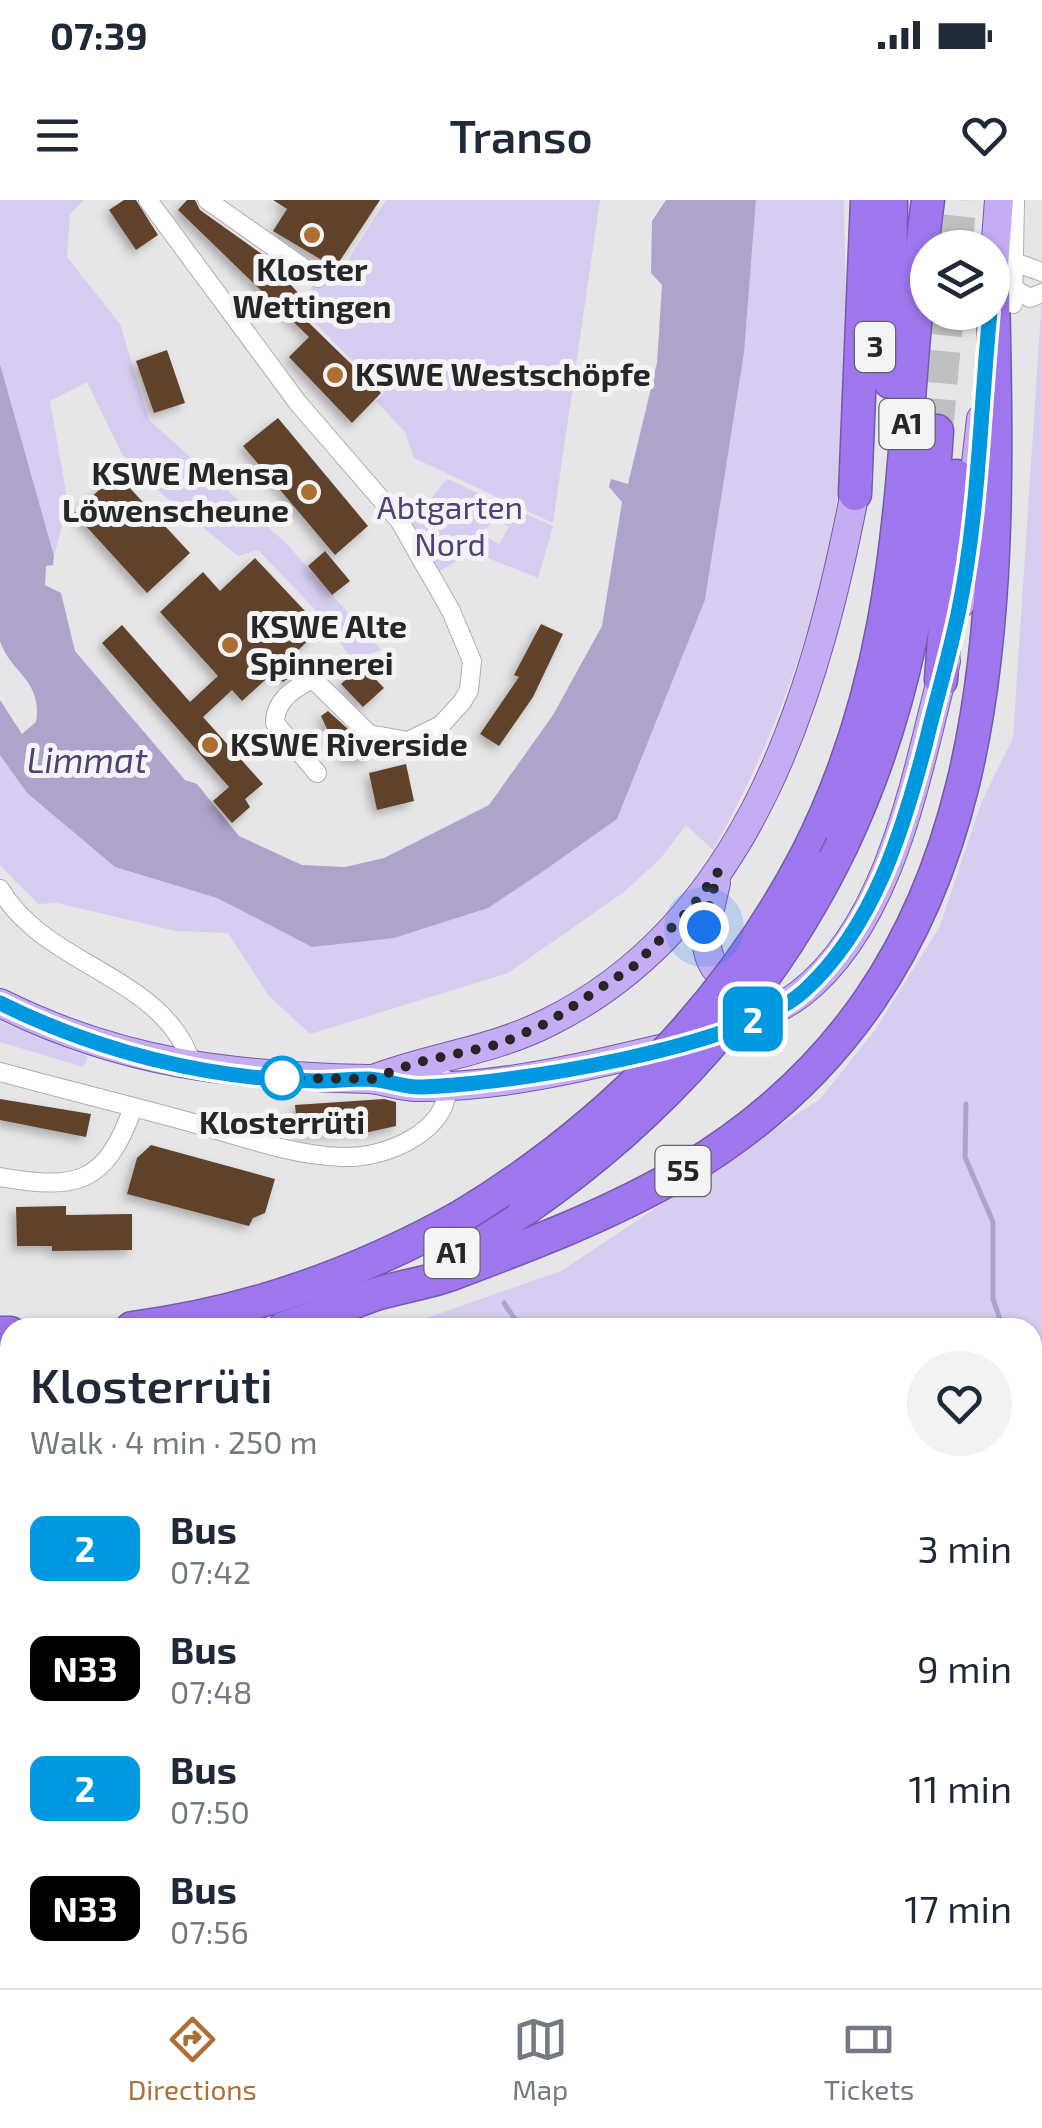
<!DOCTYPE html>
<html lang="en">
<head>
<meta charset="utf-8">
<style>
  body { margin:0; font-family:"Exo 2",sans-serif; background:#f2f2f3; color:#1f2937; height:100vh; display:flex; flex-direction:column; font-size:38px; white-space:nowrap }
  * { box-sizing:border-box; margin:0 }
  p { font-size:32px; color:#747a83 }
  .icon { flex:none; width:55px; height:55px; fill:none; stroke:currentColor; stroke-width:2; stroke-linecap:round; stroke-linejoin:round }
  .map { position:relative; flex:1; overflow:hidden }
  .panel { position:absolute; left:0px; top:1118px; width:1042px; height:672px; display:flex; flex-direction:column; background:#fff; border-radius:30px 30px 0 0; box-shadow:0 2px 8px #0004 }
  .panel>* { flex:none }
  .badge { padding:0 20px; border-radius:15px; font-size:35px; line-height:65px }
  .fabs { position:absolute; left:910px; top:30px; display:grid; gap:20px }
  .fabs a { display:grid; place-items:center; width:100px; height:100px; border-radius:50%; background:#fff; box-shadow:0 2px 8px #0004; font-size:50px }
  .you { position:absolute; width:50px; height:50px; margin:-25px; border:8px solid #fff; border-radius:50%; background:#1a73e8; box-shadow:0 0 0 15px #1a73e833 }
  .map>.badge { position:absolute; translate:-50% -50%; box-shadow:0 0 0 5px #fff }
  .round { display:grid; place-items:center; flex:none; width:105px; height:105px; border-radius:52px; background:#f2f2f3 }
  .head { display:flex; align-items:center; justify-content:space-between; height:170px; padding:0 30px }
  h1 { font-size:48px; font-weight:600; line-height:75px }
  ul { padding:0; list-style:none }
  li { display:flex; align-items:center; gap:30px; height:120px; padding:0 30px }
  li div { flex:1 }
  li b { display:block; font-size:38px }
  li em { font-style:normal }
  li .badge { min-width:110px; font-weight:700; text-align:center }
  .status { display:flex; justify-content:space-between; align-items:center; height:70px; padding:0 50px; background:#fff; direction:ltr }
  .status svg { height:28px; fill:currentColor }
  header { display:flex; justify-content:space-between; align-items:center; height:130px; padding:0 30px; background:#fff; font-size:45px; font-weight:600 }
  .menu { display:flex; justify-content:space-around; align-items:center; height:140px; border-top:2px solid #e0e1e3; background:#fff; font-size:28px; color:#747a83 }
  .menu a { display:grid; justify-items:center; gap:5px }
  .menu .current { color:#ae6f35 }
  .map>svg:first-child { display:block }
  .green { fill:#d6cdf0 }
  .water { fill:#aea4cb }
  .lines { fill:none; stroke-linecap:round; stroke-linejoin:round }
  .stream { stroke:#aea4cb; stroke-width:5 }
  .building { fill:#61432a; filter:url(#shadow) }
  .highway-tunnel { stroke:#c0c0c2; stroke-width:32; stroke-dasharray:32 16; stroke-linecap:butt }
  .street-casing { stroke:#aeaeb1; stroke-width:20 }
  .primary-casing { stroke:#745aa8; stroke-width:30 }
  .highway-casing { stroke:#745aa8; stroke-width:35 }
  .street { stroke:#fff; stroke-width:18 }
  .primary { stroke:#c5adf4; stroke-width:28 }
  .highway { stroke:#9e76ed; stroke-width:32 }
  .highway-bridge-casing { stroke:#745aa8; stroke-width:35; stroke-linecap:butt }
  .highway-bridge { stroke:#9e76ed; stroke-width:32 }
  .line-casing { stroke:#fff; stroke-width:22 }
  .line { stroke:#0099df; stroke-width:15 }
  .walk { stroke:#262627; stroke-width:10; stroke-dasharray:0 18 }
  .poi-dot { fill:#ae6f35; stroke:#f4f3f6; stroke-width:4 }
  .stop-dot { fill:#fff; stroke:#0099df; stroke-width:5 }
  .labels { text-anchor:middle; stroke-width:10; stroke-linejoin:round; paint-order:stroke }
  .shield { fill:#f4f3f6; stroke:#646465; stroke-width:2.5 }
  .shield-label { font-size:30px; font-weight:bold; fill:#262627 }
  .poi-label { font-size:32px; font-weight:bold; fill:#262627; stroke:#f4f3f6; text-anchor:start }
  .park-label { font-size:32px; fill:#514175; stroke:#f4f3f6 }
  .stop-label { font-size:32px; font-weight:bold; fill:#262627; stroke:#f4f3f6 }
  .water-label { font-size:35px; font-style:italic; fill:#514074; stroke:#f4f3f6 }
</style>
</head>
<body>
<div class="status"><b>07:39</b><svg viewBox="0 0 49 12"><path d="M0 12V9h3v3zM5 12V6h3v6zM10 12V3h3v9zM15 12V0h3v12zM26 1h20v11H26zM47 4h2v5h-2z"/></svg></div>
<header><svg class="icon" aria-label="menu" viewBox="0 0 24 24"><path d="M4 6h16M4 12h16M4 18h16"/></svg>Transo<svg class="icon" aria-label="heart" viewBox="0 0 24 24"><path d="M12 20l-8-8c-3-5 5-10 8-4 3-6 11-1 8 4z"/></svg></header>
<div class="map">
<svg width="1042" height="1788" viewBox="0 0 1042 1788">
  <defs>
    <filter id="shadow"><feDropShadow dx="-4.5" dy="4.5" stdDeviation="5" flood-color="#0004"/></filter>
  </defs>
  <rect width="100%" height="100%" fill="#e6e6e9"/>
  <g class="green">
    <polygon points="0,0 84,0 70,14 67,57 120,124 149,220 287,344 381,450 351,459 328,423 258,350 238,356 162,294 122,254 87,182 50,201 68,303 54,356 0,164"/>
    <polygon points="386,0 600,0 553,323 414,258 405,232 376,201 384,193 312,120 317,113 303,99 328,65 340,73"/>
    <path d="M756 0H844C845 101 852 206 836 306 816 429 774 541 713 650L686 625 661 658 624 692 508 773 310 834 269 796 228 733 176 731 57 703 38 704 0 665V555L27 593 115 667 217 698 312 747 487 708 617 619 705 400 744 153Z"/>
    <polygon points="1042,96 1042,1788 0,1788 0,1210 10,1211 10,1780 1032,1780 1032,1128 401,1127 561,1071 820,899 875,830 939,728 982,601 1013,538"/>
    <polygon points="447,279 504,305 501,311 506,305 553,326 538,378 475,353 486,337 499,344 509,327 494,317 472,352 438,372 410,325"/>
    <polygon points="0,821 88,857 83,867 0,842"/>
  </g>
  <path class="water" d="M666 0H756L744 153 705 400 617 619 542 672 488 708 394 738 312 747 217 698 115 667 27 593 0 555V500L22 534 36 522C43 480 11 474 0 441V164L54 356 53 365 46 366 45 385 61 393 75 451 185 580 197 584 239 636 302 665 345 667 384 658 489 605 553 515 602 426 622 302 609 287 611 279 628 284 657 163 662 85 651 73 652 21Z"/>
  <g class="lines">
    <g class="stream">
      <polyline points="966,904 965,957 993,1022 993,1099 1003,1128"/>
      <polyline points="504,1103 516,1121 515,1128"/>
      <polyline points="1032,1203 1042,1231"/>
      <polyline points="710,1780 713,1788"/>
      <polyline points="495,1788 496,1780"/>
    </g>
  </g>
  <g class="building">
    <polygon points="124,0 136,0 158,35 136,50 109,10"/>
    <polygon points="187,0 195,0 200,10 266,57 316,113 308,122 381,193 352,223 289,157 309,137 178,10"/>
    <polygon points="273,0 380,0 335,68 273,31 287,9"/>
    <polygon points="167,150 185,203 154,213 136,161"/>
    <polygon points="278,218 368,326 335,355 243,246"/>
    <polygon points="122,269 133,281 128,286 190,353 147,393 74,313"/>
    <polygon points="325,351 350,381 332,395 308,366"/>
    <polygon points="255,358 321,428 286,462 295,474 283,482 274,472 242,501 232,490 203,517 263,584 245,599 250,607 232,623 213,601 229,587 102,443 122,425 190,502 218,476 160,412 203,372 220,391"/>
    <polygon points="541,424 563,434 533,497 499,546 480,534 519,477 514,475"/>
    <polygon points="362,465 384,488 363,507 341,484"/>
    <polygon points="328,511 368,547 367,560 342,558 344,541 333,542 321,516"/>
    <polygon points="406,564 414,601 377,610 369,573"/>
    <polygon points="0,899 91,914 86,937 0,920"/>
    <polygon points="384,899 396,902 396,926 369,932 298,934 295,905"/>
    <polygon points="151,945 275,979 265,1013 253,1018 249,1026 127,994 137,958"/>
    <polygon points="66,1006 66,1015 132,1014 132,1050 52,1051 52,1046 17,1046 16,1007"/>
  </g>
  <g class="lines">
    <g class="highway-tunnel">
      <polyline points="956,48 961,0"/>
      <polyline points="937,231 948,112"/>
    </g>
    <defs>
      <g id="street">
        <path d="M148 0 298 203 399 320 451 411 472 461 469 490 462 502 441 525 408 541 369 534 316 482 310 480C292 490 275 501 275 523L317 573"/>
        <polyline points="207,0 318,78"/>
        <polyline points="1014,62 1042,72"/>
        <polyline points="1014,89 1030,98 1042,93"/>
        <polyline points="1013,104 1015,0"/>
        <path d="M0 689C46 768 168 776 193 868"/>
        <path d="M0 872C62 889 124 904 186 921 237 935 289 955 342 957 385 959 453 931 447 880"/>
        <path d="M0 977C77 990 105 985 133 908"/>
      </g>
      <g id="primary">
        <polyline points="992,93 999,0"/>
        <polyline points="960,404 981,219"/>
        <path d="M716 683C706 726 692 769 745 789"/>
        <path d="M0 803C122 864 234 876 368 879 386 880 403 888 421 887 506 887 593 865 676 845"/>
        <path d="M717 832C746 823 776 812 800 794 894 721 917 568 946 461"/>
        <path d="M373 879C431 857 491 851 547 823 753 722 819 484 858 276"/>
      </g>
      <g id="highway">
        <polyline points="890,182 891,0"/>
        <polyline points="855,294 867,0"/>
        <polyline points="941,480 956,276"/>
        <path d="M842 645C905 512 928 377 937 231"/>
        <path d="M805 658C918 439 896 234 928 0"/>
        <polyline points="442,1059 525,1009"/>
        <path d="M132 1128C250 1113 358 1074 462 1016"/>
        <path d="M284 1128C315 1118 345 1105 376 1094 400 1087 426 1083 449 1075 529 1045 611 1014 684 971 1010 777 1000 422 993 88"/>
        <polyline points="0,1133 10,1133"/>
        <polyline points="0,1164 10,1164"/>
      </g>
    </defs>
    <use href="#street" class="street-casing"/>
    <use href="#primary" class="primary-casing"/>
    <use href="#highway" class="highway-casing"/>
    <use href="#street" class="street"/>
    <use href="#primary" class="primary"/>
    <use href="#highway" class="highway"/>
    <defs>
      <g id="highway-bridge">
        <path d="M525 1009C659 917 771 793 842 645"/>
        <path d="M462 1016C607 928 726 808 805 658"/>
      </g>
    </defs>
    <use href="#highway-bridge" class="highway-bridge-casing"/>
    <use href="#highway-bridge" class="highway-bridge"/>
  </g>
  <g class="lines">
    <defs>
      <path id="line" d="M0 803C97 851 206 879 315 881 333 881 351 879 369 879 387 880 405 888 423 887 510 884 741 848 804 791 874 727 903 631 926 542 936 500 949 457 958 414 979 315 980 213 990 112"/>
    </defs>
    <use href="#line" class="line-casing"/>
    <use href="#line" class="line"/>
    <polyline class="walk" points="282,878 372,879 415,863 500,844 549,822 634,766 692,707 718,672 704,727"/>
  </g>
  <g class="poi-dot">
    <circle cx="312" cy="35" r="10"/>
    <circle cx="335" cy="175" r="10"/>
    <circle cx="309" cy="292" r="10"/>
    <circle cx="230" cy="445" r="10"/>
    <circle cx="210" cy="545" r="10"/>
  </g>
  <circle class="stop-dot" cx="282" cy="878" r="20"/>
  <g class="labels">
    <g class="shield">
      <rect x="855" y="122" width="40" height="50" rx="8"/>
      <rect x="879.5" y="199" width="55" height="50" rx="8"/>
      <rect x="655.5" y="946" width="55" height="50" rx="8"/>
      <rect x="424.5" y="1028" width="55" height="50" rx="8"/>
    </g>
    <g class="shield-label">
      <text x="875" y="157">3</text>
      <text x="907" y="234">A1</text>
      <text x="683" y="981">55</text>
      <text x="452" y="1063">A1</text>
    </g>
    <g class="poi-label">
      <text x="312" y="81" text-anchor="middle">Kloster<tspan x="312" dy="37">Wettingen</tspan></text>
      <text x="355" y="186">KSWE Westschöpfe</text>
      <text x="289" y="285" text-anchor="end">KSWE Mensa<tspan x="289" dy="37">Löwenscheune</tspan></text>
      <text x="250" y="438">KSWE Alte<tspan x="250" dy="37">Spinnerei</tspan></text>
      <text x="230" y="556">KSWE Riverside</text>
    </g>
    <g class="park-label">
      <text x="450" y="319">Abtgarten<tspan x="450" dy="37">Nord</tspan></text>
    </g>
    <g class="stop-label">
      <text x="282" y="934">Klosterrüti</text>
    </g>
    <g class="water-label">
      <text x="87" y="573">Limmat</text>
    </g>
  </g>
</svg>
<div class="fabs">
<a><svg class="icon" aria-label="layers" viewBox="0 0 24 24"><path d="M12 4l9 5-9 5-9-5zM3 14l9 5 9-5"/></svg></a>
</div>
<div class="you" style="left:704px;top:727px"></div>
<b class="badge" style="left:753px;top:819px;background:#0099df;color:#fff">2</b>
<section class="panel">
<div class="head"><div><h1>Klosterrüti</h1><p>Walk · 4 min · 250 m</p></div><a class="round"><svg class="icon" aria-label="heart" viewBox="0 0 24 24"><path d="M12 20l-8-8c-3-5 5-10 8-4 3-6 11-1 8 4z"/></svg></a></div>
<ul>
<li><span class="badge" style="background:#0099df;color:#fff">2</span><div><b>Bus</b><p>07:42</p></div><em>3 min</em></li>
<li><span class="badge" style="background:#000;color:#fff">N33</span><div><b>Bus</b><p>07:48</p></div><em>9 min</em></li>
<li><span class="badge" style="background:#0099df;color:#fff">2</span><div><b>Bus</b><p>07:50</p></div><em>11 min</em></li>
<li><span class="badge" style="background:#000;color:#fff">N33</span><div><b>Bus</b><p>07:56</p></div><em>17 min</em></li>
</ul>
</section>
</div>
<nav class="menu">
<a class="current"><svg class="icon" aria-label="directions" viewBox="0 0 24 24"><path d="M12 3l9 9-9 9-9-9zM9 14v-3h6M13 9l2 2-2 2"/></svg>Directions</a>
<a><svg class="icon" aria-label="map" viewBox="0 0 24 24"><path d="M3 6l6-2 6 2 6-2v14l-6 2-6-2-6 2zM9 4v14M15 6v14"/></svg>Map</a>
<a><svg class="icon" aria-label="tickets" viewBox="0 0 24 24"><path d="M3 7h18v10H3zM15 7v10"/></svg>Tickets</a>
</nav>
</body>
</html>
